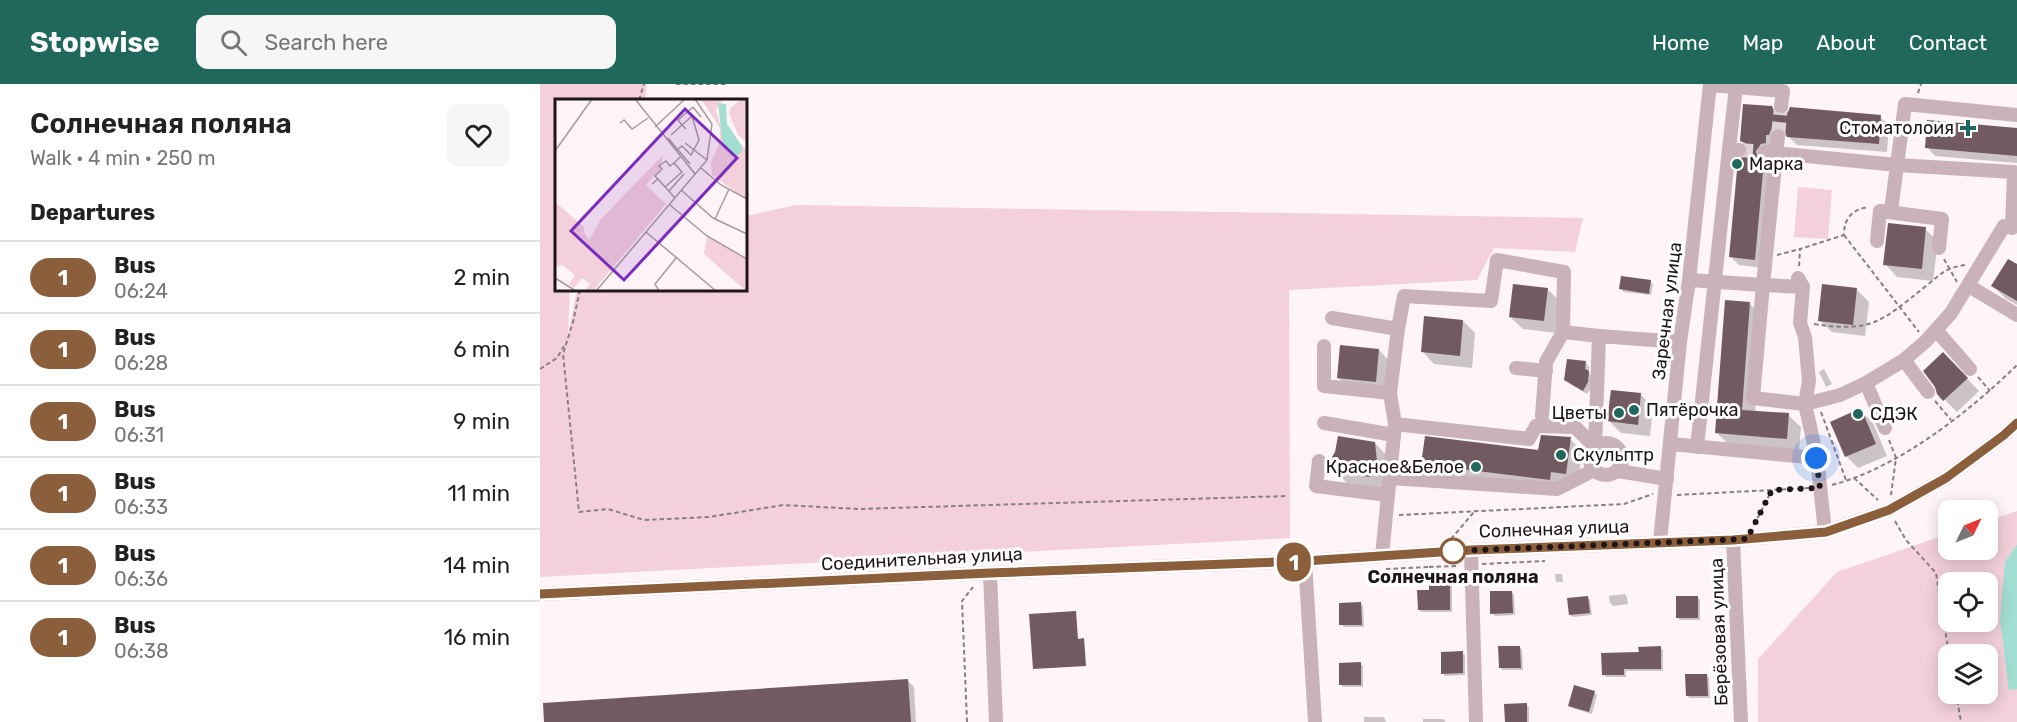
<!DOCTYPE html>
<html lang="en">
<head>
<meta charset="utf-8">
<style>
  body { margin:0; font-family:Rubik,sans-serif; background:#f6f6f6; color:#222; height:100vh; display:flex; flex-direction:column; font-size:22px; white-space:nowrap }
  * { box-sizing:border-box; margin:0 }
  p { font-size:20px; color:#767676 }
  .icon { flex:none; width:33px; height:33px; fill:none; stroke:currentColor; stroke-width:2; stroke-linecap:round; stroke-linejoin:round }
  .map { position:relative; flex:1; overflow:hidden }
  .panel { display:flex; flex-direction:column; background:#fff; width:540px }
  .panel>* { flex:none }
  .badge { padding:0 12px; border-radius:20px; font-size:21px; line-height:39px }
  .needle { width:39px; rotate:47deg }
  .fabs { position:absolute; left:1398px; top:416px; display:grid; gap:12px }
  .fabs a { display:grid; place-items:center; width:60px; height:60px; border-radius:12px; background:#fff; box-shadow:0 3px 15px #0003; font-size:30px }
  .you { position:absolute; width:30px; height:30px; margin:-15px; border:4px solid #fff; border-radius:50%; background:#1a73e8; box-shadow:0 0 0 9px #1a73e833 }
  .map>.badge { position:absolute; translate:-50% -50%; box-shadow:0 0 0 3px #fff }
  h2 { padding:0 30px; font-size:22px; line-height:54px }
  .round { display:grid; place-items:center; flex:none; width:63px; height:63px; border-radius:12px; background:#f6f6f6 }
  .summary { display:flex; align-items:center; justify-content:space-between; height:102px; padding:0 30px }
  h1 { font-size:28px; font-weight:600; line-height:45px }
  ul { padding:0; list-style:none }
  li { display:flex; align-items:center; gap:18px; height:72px; padding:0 30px; border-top:2px solid #e0e0e0 }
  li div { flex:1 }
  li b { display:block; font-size:22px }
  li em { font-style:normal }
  li .badge { min-width:66px; font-weight:700; text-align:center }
  header { display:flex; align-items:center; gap:36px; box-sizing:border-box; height:84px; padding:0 30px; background:#20685c; color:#fff }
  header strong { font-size:28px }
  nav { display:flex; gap:33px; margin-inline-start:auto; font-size:21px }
  .search { width:420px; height:54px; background:#f6f6f6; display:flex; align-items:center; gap:15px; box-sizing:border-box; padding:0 21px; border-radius:12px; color:#767676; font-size:22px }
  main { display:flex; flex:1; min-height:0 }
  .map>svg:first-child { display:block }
  .green { fill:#f4d1da; fill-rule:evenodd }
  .water { fill:#a3ded2 }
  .shadow { fill:#0003 }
  .building { fill:#715b61 }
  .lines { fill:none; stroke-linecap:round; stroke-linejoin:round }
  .minor-tunnel { stroke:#ddd3d6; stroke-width:14; stroke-dasharray:14 7; stroke-linecap:butt }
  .path { stroke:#897f82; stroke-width:2; stroke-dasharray:4.5 3; stroke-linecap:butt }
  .minor { stroke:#c9b2b8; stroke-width:14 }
  .line-casing { stroke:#fff; stroke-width:14 }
  .line { stroke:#8b5e3c; stroke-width:9 }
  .walk { stroke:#1f1619; stroke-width:6; stroke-dasharray:0 10.8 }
  .poi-dot { fill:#20685c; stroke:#fff; stroke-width:2 }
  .stop-dot { fill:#fff; stroke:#8b5e3c; stroke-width:3 }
  .labels { text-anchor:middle; stroke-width:6; stroke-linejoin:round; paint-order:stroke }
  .poi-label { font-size:18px; fill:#1f1619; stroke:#fff; text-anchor:start }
  .street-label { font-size:18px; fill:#1f1619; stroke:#fff }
  .stop-label { font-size:18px; font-weight:bold; fill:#1f1619; stroke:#fff }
  .inset-road { fill:none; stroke:#a59b9e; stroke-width:1.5 }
  .view { fill:#7b2cbf; fill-opacity:0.15; stroke:#7b2cbf; stroke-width:3 }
  .inset-edge { fill:none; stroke:#1f1619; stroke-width:3 }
</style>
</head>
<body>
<header>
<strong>Stopwise</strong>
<div class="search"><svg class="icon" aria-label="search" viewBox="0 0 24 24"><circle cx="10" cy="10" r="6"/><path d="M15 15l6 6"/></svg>Search here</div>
<nav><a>Home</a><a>Map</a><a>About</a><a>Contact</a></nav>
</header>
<main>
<section class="panel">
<div class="summary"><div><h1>Солнечная поляна</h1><p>Walk · 4 min · 250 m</p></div><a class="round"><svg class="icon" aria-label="heart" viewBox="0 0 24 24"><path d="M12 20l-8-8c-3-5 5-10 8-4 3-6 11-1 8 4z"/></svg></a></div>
<h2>Departures</h2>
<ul>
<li><span class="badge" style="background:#8b5e3c;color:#fff">1</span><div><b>Bus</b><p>06:24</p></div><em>2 min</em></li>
<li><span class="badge" style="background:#8b5e3c;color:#fff">1</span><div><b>Bus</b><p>06:28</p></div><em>6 min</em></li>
<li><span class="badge" style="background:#8b5e3c;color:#fff">1</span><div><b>Bus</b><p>06:31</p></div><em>9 min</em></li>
<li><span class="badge" style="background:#8b5e3c;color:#fff">1</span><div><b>Bus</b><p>06:33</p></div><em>11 min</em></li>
<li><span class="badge" style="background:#8b5e3c;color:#fff">1</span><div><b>Bus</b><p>06:36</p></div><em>14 min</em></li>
<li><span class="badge" style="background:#8b5e3c;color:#fff">1</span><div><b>Bus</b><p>06:38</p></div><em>16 min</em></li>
</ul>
</section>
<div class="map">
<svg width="1477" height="638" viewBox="0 0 1477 638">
  <rect width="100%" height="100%" fill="#fff4f7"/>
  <g class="green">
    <polygon points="0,0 107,0 105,16 16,16 16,206 30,206 28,251 37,206 206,206 206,132 256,121 1043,134 1035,168 954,164 937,196 749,206 750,454 0,493"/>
    <polygon points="1258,103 1292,106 1288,155 1254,153"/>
    <path d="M1477 427V460L1465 478 1469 605H1477V638H1218V575L1297 488 1408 450V465H1448V437ZM1408 498H1448V537H1408ZM1408 570H1448V609H1408Z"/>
  </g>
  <polygon class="water" points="1477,460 1477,605 1469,606 1460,535 1465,478"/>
  <g class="shadow">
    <polygon points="1231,23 1241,32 1340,33 1349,41 1347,68 1257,61 1249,53 1244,52 1224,76 1225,80 1232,87 1223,184 1199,181 1191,173 1210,66 1202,56"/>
    <polygon points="1389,38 1477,45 1477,79 1395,72 1387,63"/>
    <polygon points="1385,145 1398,157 1393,197 1357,193 1345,180"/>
    <polygon points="1469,177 1477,182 1477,221 1466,215 1453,202"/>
    <polygon points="1110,197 1113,200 1111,211 1084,208 1081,205"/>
    <polygon points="1007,205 1020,217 1016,249 983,245 970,233"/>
    <polygon points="1317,206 1329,218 1325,252 1292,248 1279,236"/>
    <polygon points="1210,220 1222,232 1215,328 1248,331 1261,343 1259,367 1189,361 1177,349"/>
    <polygon points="923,237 935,249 932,284 894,280 882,267"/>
    <polygon points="839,266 851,279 848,310 811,306 798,294"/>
    <polygon points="1403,270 1439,307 1417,328 1398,309"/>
    <polygon points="1045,278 1049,283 1049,289 1052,293 1052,303 1047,310 1030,300"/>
    <polygon points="1284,285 1292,300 1286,303 1279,288"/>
    <polygon points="1101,311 1113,323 1110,352 1081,349 1069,337"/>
    <polygon points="1320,326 1333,339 1347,372 1318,384 1306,372"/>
    <polygon points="1030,355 1042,367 1038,401 895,392 883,380 1000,368"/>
    <polygon points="835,359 847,372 842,404 807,399 795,387"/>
    <polygon points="1015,490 1022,490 1023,498 1016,498"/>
    <polygon points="909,496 912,499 912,528 882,528 879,526 891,507"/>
    <polygon points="972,508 974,511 975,531 955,532 952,529"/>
    <polygon points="1085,510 1087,513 1088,520 1073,522 1070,519 1069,512"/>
    <polygon points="1157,513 1160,516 1160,536 1140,536 1138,534"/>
    <polygon points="1048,514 1050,516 1052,531 1033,533 1030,531"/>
    <polygon points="821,520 823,522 824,543 804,543 801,540"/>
    <polygon points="980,563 982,566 983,586 963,586 960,584"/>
    <polygon points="1120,564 1123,566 1123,587 1086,587 1086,593 1066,593 1063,590 1100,569"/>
    <polygon points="922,569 925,571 925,591 905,592 903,589"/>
    <polygon points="820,580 823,582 823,603 803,603 801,600"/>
    <polygon points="1167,591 1169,594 1170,614 1150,614 1147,612"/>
    <polygon points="368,597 374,603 376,638 5,638"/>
    <polygon points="1054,608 1057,611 1052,630 1032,624 1029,622"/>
    <polygon points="986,621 989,623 989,638 966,638"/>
    <polygon points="824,633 844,633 846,638 824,638"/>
    <polygon points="883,635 903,635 906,638 883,638"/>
  </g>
  <g class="building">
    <polygon points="1203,20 1232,22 1235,29 1240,31 1248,28 1250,23 1341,31 1339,60 1247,53 1244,45 1238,43 1231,46 1229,51 1226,51 1226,59 1221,60 1216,67 1217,72 1224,77 1215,176 1189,173 1198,75 1206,72 1208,66 1205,59 1200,57"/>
    <polygon points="1387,36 1477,44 1477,72 1385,64"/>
    <polygon points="1348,139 1386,143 1382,185 1343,181"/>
    <polygon points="1468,175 1477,180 1477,217 1451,202"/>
    <polygon points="1081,192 1111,196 1109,210 1079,205"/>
    <polygon points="973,200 1008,204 1004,237 969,233"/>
    <polygon points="1282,200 1317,204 1313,241 1278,237"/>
    <polygon points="1185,216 1210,218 1202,326 1249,329 1247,355 1175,349"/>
    <polygon points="884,232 923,236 920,272 881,268"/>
    <polygon points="800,261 839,265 836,298 797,294"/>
    <polygon points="1403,268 1428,294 1403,317 1397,310 1395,303 1383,287"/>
    <polygon points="1027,275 1046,277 1045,285 1049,287 1048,298 1043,307 1024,296"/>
    <polygon points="1071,306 1101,309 1098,341 1067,337"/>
    <polygon points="1321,324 1336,360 1305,373 1290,338"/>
    <polygon points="1001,351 1031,353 1026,390 1011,388 1010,396 881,380 885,352 998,366"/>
    <polygon points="798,352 835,358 837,378 830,393 793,387 792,373 795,368"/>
    <polygon points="889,495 910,495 910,526 878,526 877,506 889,506"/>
    <polygon points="950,507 972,507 973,529 950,530"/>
    <polygon points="1048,512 1050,529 1029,531 1027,514"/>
    <rect x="1136" y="512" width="22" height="22"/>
    <polygon points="821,518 822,541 799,541 799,519"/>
    <polygon points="536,527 538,555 544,554 546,582 493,585 489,530"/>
    <polygon points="958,562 980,562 981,584 959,584"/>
    <polygon points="1121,562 1121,585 1084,585 1084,591 1062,591 1061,569 1099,568 1098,563"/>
    <polygon points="923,567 923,589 901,590 901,568"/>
    <polygon points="821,578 821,601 799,601 799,579"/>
    <polygon points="1145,590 1167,590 1168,612 1146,612"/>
    <polygon points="368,595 371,638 4,638 3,619"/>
    <polygon points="1034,601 1055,607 1049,628 1028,622"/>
    <polygon points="987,619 987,638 965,638 964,620"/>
  </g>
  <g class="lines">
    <g class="minor-tunnel">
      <polyline points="1238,52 1241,22"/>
      <polyline points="1199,66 1225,68"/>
    </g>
    <g class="path">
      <polyline points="136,0 187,0"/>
      <polyline points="1378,9 1381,0"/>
      <polyline points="99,16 104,0"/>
      <polyline points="1304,151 1379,248"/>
      <polyline points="1237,171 1260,165"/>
      <polyline points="1404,175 1417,198"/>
      <path d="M1259 182 1260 165 1304 151C1304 135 1311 126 1328 123"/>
      <polyline points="40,206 33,238 23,270 39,428 68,425 104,436 169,433 243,421 318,425 747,412"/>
      <path d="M1274 240C1332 249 1342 237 1386 202 1401 190 1405 184 1425 181"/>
      <polyline points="0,285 17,274 24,262"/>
      <polyline points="1438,293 1450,307"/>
      <polyline points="1395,317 1411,336"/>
      <polyline points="1281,328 1306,396"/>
      <polyline points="1349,356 1356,374 1351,411"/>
      <polyline points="1314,394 1338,416"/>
      <path d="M1292 401C1358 384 1429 328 1477 281"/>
      <polyline points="1137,411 1269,404"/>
      <polyline points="859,431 1084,420 1113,410"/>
      <polyline points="1355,437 1366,456 1396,489 1409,570"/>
      <polyline points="1214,441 1232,406"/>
      <polyline points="911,455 934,428"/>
      <polyline points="942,480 1005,477"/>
      <polyline points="889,483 919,482"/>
      <polyline points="846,485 889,483"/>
      <polyline points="1416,609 1421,638"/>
      <polyline points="427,638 422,517 433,503"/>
    </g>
    <g class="minor">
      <polyline points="1170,1 1243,7 1241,22"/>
      <polyline points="1196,3 1189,65 1199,66"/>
      <polyline points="1238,52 1223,201 1263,203 1258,194"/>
      <polyline points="1225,68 1357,81 1351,127"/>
      <polyline points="1337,157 1340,127 1402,135 1399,164"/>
      <polyline points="1149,196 1223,201 1213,314 1265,320 1300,311 1326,299 1364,276 1386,257 1411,229 1464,142 1472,144 1474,88 1357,81 1365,20 1477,31"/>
      <polyline points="1429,202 1477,231"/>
      <polyline points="1263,203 1260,239 1265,253 1269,297 1265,320 1277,374 1285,448"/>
      <polyline points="792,234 858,245 850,309 855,340 842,472"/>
      <polyline points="858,245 864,212 951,217 957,176 1024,188 1023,248 1059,252"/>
      <polyline points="1396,246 1430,285"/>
      <polyline points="784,262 784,302 850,309"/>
      <polyline points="1364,276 1388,308"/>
      <polyline points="976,284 1006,287"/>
      <polyline points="1326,299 1345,344"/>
      <polyline points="1002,332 1006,278 1023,248"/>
      <polyline points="784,339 854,351"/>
      <polyline points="855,340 989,355 996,342 1035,343 1055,363"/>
      <circle cx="1066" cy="375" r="16"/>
      <polyline points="1131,360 1277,374"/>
      <polyline points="1055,363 1059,252 1140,258"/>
      <polyline points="1157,363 1189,65"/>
      <polyline points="779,377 776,402 848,411"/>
      <polyline points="1078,387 1127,395"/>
      <polyline points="850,394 1017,405 1054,386"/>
      <polyline points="1193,456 1201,638"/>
      <polyline points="1120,458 1140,258 1149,196 1170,0"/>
      <polyline points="931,466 936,638"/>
      <polyline points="765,477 775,638"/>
      <polyline points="450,489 456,638"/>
      <polyline points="0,510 450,489 765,477 931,466 1193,456 1285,448 1349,426 1406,394 1464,351 1477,339"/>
    </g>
  </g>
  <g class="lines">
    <defs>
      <polyline id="line" points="0,510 450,489 765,477 931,466 1193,456 1286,448 1349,426 1406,394 1464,351 1477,339"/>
    </defs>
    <use href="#line" class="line-casing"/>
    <use href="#line" class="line"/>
    <polyline class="walk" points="913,467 1207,455 1232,406 1280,404 1276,374"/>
  </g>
  <g class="poi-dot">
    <path d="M1425 35h6v6h6v6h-6v6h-6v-6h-6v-6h6z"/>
    <circle cx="1197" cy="80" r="6"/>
    <circle cx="1094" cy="326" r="6"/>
    <circle cx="1079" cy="329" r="6"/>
    <circle cx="1318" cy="330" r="6"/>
    <circle cx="1021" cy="371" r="6"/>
    <circle cx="936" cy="383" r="6"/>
  </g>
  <circle class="stop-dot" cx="913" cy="467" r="12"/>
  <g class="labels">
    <g class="poi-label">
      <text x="1414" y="50" text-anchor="end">Стоматолоия</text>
      <text x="1209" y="86">Марка</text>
      <text x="1106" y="332">Пятёрочка</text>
      <text x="1067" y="335" text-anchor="end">Цветы</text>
      <text x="1330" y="336">СДЭК</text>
      <text x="1033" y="377">Скульптр</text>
      <text x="924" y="389" text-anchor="end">Красное&amp;Белое</text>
    </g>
    <g class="street-label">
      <text transform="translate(1127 227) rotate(-83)" y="6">Заречная улица</text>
      <text transform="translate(1014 445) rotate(-2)" y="6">Солнечная улица</text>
      <text transform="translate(382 475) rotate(-3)" y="6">Соединительная улица</text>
      <text transform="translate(1179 548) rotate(-92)" y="6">Берёзовая улица</text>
    </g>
    <g class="stop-label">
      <text x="913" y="499">Солнечная поляна</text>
    </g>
  </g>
  <g transform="translate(15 15)">
    <rect width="192" height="192" fill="#fff4f7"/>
    <path d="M146 0H168L161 11 173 53 179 57 187 47 192 49V101L157 76 156 63 165 43V29ZM187 0H192V44L183 36 174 14 176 8ZM108 56 105 70 91 86 111 105 38 192H30L35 185 27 179 19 189 14 185 20 176 7 166 0 168V103L29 128V133L36 145 34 141 46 120ZM152 137 192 161 191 192 149 155Z" fill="#f4d1da"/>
    <path d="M163 4 171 5 172 25 187 47V53L179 58 168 48Z" fill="#a3ded2"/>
    <path class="inset-road" d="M80 0 140 75M65 24 69 21 77 30 93 19M100 28 130 0M116 36 127 26 131 30M113 39 135 65M130 44 152 61M0 52 37 0M121 52 127 47 136 56 144 41 137 17 127 26 123 21 138 8 146 18M146 69 166 86 192 100M103 80 100 77 107 70 104 67 111 62 115 67 119 64M97 85 103 80 120 99M110 88 127 73 119 64 125 58M126 91 158 119 192 135M114 92 129 75M115 106 152 137 192 160M160 120 174 90M91 133 161 192M0 179 21 192M41 192 152 61 157 25 140 0M104 192 100 185 121 159"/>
    <path class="view" d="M130 10 182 59 69 181 16 132Z"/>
    <rect width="192" height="192" class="inset-edge"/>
  </g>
</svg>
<div class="fabs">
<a><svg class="needle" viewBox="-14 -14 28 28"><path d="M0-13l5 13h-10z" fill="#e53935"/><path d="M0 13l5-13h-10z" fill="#767676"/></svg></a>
<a><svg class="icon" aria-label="locate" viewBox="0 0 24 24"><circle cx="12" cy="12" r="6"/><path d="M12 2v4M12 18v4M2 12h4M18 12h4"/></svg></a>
<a><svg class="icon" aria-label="layers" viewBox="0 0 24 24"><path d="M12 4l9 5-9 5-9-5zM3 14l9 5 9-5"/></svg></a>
</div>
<div class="you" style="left:1276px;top:374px"></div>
<b class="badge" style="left:754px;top:478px;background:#8b5e3c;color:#fff">1</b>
</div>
</main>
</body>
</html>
